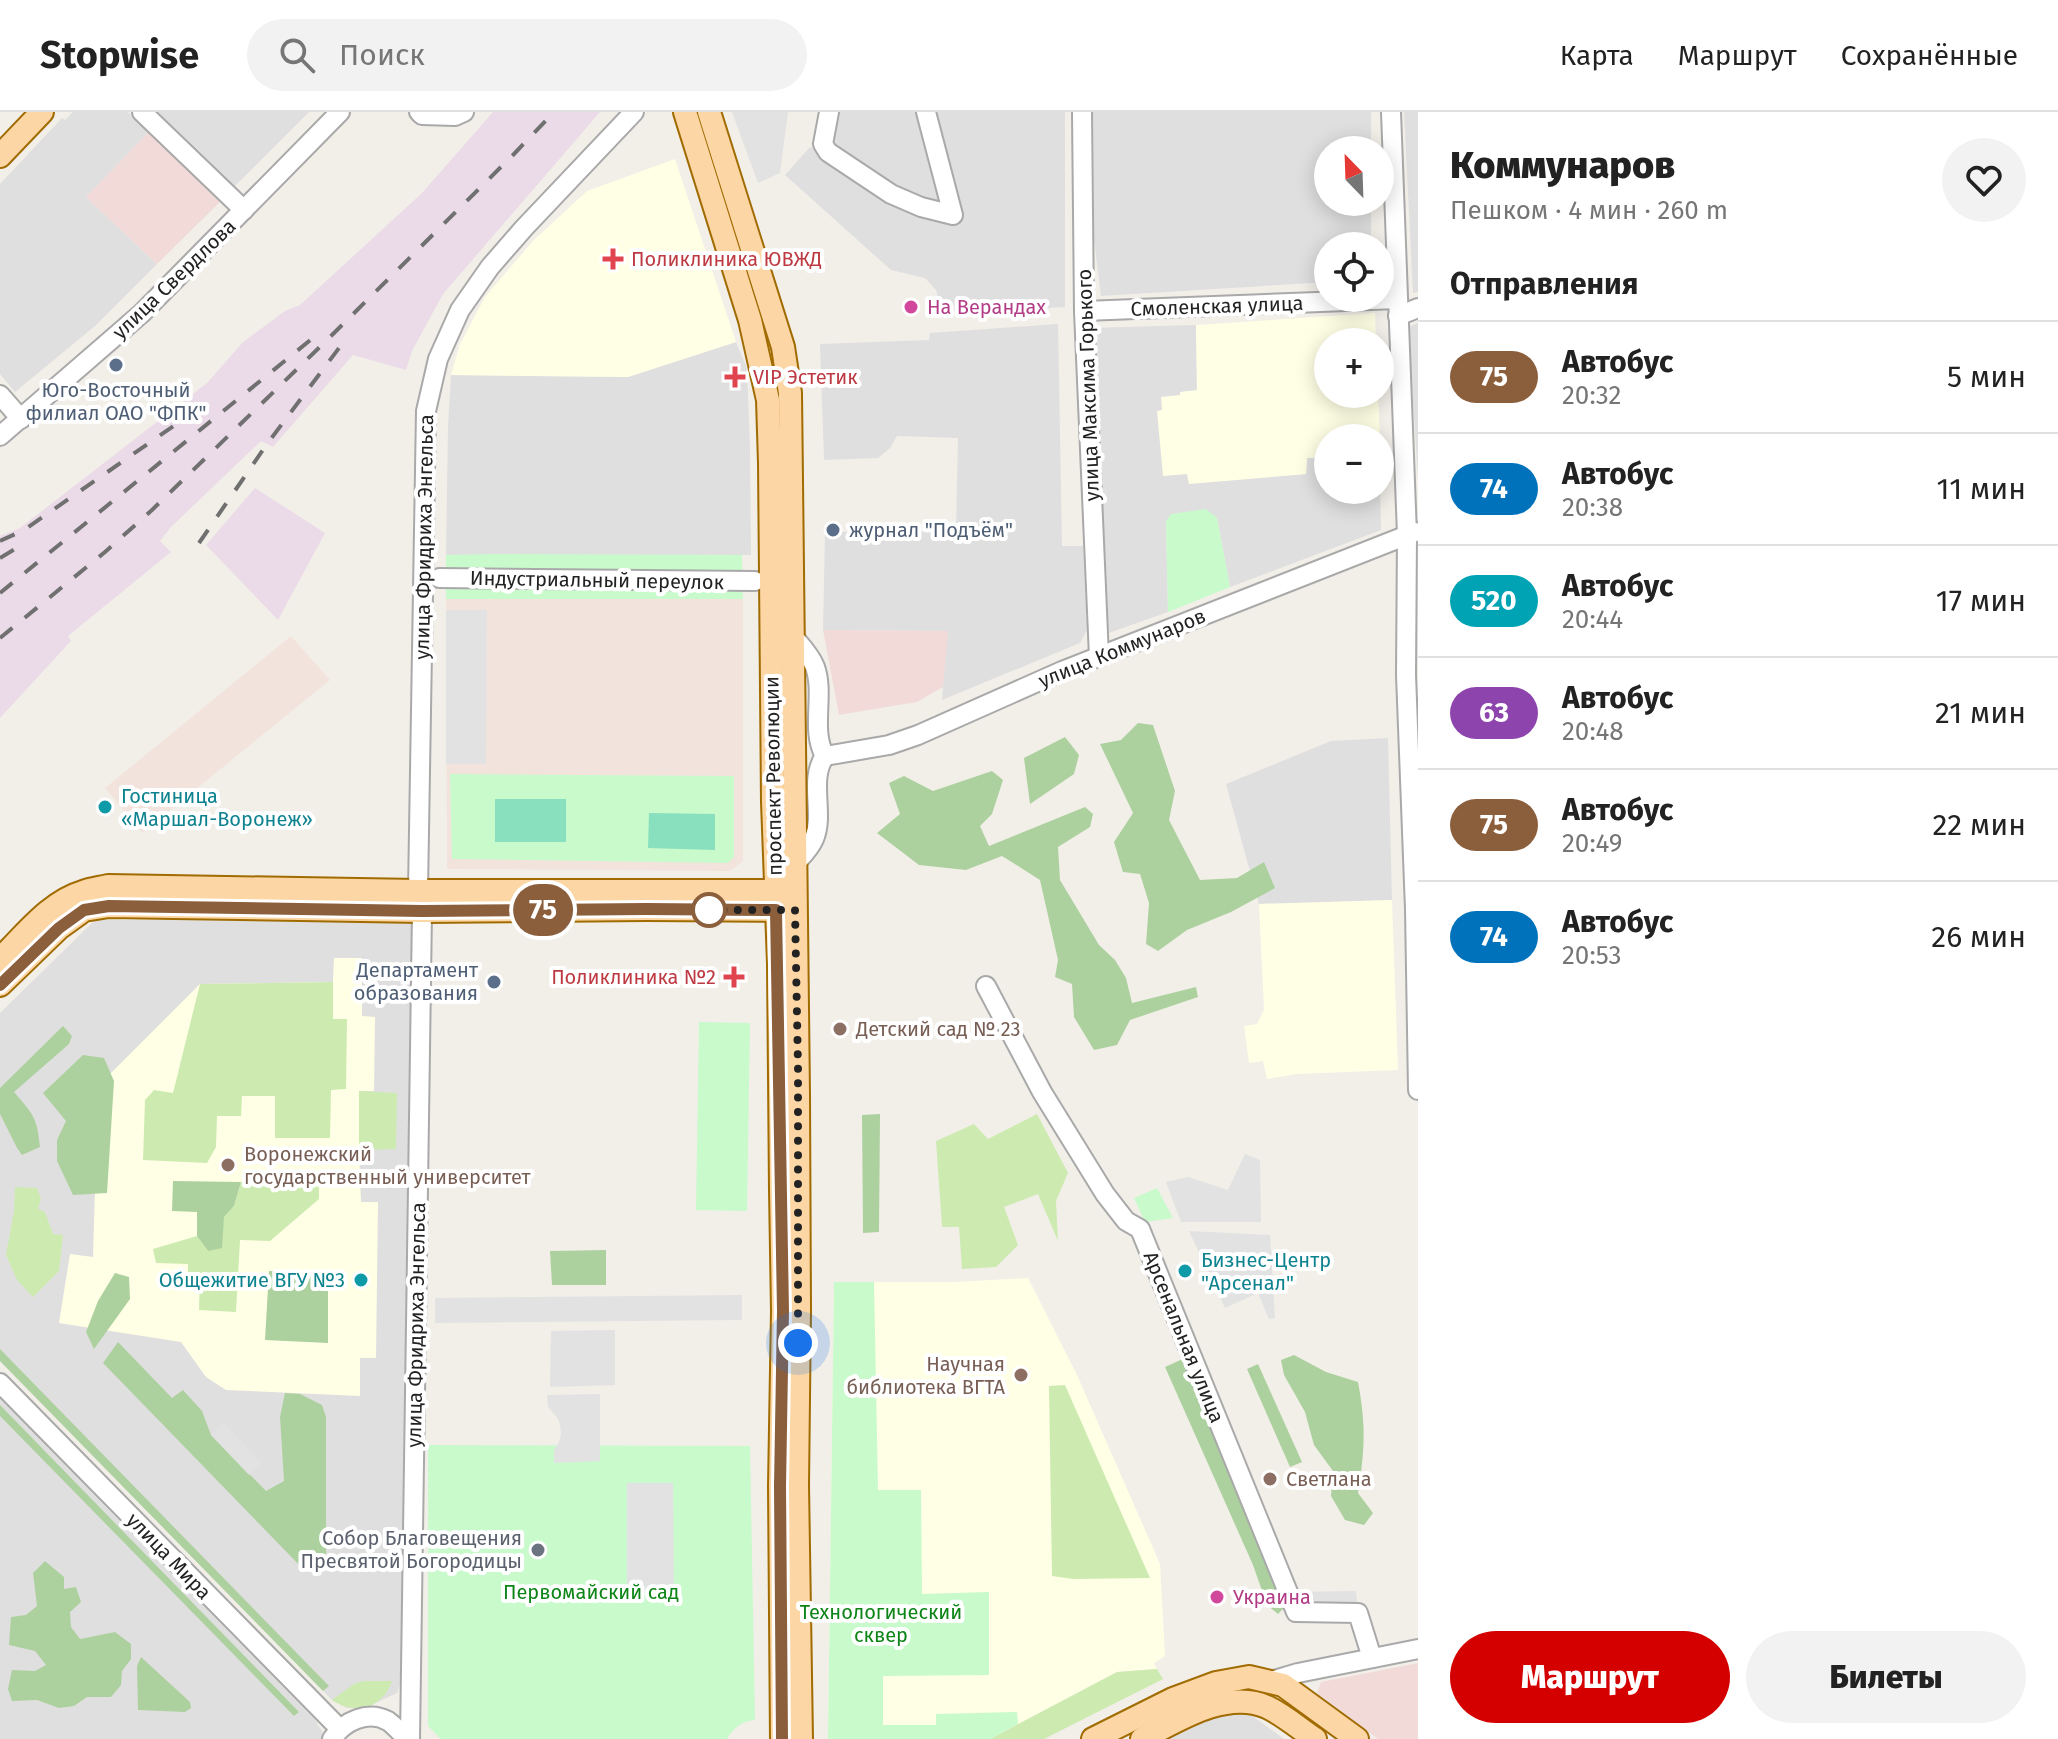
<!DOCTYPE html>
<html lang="ru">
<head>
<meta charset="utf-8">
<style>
  body { margin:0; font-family:"Fira Sans",sans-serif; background:#f2f2f2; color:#222; height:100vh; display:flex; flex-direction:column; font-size:30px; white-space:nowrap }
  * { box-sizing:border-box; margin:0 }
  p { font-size:26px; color:#767676 }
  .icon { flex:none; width:44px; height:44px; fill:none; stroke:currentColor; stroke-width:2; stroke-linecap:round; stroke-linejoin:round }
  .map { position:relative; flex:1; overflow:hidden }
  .panel { display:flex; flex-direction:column; background:#fff; width:640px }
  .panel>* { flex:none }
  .badge { padding:0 16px; border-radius:26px; font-size:28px; line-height:52px }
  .needle { width:52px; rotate:337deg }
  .controls { position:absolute; left:1314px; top:24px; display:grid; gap:16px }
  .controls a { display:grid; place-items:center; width:80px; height:80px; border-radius:50%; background:#fff; box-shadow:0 4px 20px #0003; font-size:40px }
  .you { position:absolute; width:40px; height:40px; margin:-20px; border:6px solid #fff; border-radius:50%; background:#1a73e8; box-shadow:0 0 0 12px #1a73e833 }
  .map>.badge { position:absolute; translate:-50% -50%; box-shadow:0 0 0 4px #fff }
  h2 { padding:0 32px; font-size:30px; line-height:72px }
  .round { display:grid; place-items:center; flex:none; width:84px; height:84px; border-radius:42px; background:#f2f2f2 }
  .overview { display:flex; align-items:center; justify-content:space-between; height:136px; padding:0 32px }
  h1 { font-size:38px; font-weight:800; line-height:60px }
  .primary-button { display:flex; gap:16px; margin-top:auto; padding:16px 32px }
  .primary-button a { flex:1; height:92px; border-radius:48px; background:#d40000; color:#fff; font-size:32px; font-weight:800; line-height:92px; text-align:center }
  .primary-button a+a { background:#f2f2f2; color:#222 }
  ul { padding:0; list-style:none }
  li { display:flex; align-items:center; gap:24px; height:112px; padding:0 32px; border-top:2px solid #e0e0e0 }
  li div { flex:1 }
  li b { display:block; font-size:30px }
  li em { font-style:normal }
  li .badge { min-width:88px; font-weight:700; text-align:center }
  header { display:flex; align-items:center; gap:48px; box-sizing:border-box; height:112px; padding:0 40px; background:#fff; border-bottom:2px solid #e0e0e0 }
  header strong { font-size:38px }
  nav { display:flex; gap:44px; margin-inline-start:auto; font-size:28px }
  .search { width:560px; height:72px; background:#f2f2f2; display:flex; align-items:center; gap:20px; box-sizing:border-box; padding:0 28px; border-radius:44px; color:#767676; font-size:30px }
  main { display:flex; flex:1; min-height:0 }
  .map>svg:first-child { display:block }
  .residential { fill:#e0dfdf }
  .commercial { fill:#f2dad9 }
  .industrial { fill:#ebdbe8 }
  .education { fill:#ffffe5 }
  .military { fill:#f3e3dd }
  .grass { fill:#cdebb0 }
  .forest { fill:#add19e }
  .park { fill:#c8facc }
  .pitch { fill:#88e0be }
  .parking { fill:#e2e2e2 }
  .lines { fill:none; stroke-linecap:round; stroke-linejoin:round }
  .minor-casing { stroke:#a9a9a9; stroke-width:22 }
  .major-casing { stroke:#a06b00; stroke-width:26 }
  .minor { stroke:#fff; stroke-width:18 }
  .major { stroke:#fcd6a4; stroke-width:22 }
  .rail { stroke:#707070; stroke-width:4; stroke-dasharray:16 16; stroke-linecap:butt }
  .line-casing { stroke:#fff; stroke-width:18 }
  .line { stroke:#8b5e3c; stroke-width:12 }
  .walk { stroke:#222; stroke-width:8; stroke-dasharray:0 14.4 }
  .health-dot { fill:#e0444e; stroke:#fff; stroke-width:3 }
  .hotel-dot { fill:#d1479c; stroke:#fff; stroke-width:3 }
  .service-dot { fill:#5c6f8a; stroke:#fff; stroke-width:3 }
  .culture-dot { fill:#0f9aa8; stroke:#fff; stroke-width:3 }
  .stop-dot { fill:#fff; stroke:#8b5e3c; stroke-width:4 }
  .education-dot { fill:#8d6e63; stroke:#fff; stroke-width:3 }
  .worship-dot { fill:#6b7280; stroke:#fff; stroke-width:3 }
  .labels { text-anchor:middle; stroke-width:8; stroke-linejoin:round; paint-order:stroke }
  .health-label { font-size:20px; fill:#be3a42; stroke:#fff; text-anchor:start }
  .street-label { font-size:20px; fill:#222; stroke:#fff }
  .hotel-label { font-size:20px; fill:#b23c85; stroke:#fff; text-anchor:start }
  .service-label { font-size:20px; fill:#4e5e75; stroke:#fff }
  .culture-label { font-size:20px; fill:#0d838f; stroke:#fff; text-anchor:start }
  .education-label { font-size:20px; fill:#785e54; stroke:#fff; text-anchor:start }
  .worship-label { font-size:20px; fill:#5b616d; stroke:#fff; text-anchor:end }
  .park-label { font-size:20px; fill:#0c8416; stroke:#fff }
</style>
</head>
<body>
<header>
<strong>Stopwise</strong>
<div class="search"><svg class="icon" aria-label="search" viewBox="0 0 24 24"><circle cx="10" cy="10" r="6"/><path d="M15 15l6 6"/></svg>Поиск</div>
<nav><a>Карта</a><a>Маршрут</a><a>Сохранённые</a></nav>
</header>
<main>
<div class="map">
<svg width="1418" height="1627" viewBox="0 0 1418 1627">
  <rect width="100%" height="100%" fill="#f2efe9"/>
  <g class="residential">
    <polygon points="73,0 128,0 149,20 86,85 157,152 95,214 15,280 0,262 0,72 62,6 65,8"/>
    <polygon points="156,0 309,0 233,76"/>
    <polygon points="835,0 920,0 940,77 936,91 909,85 828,30"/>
    <polygon points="933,0 1065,0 1065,195 942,201 936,178 925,166 891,158 785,63 810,35 819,42 950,109"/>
    <polygon points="1093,0 1371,0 1371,38 1328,38 1328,90 1371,90 1371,134 1328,134 1328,170 1101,184 1094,128"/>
    <polygon points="1404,0 1418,0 1418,180 1413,181"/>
    <polygon points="1418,211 1418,366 1408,215"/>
    <polygon points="1058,212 1062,434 1083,434 1087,518 1080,531 942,588 947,519 823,518 825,420 956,419 958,326 897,324 890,336 878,346 824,348 820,232 929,228 930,221"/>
    <polygon points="1196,213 1197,279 1181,280 1189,371 1306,362 1307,346 1328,346 1328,378 1380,378 1380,368 1381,418 1230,475 1217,406 1166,409 1168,500 1103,523 1090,216"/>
    <polygon points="736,230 747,256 750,336 751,443 446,443 448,314 451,263 628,265"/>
    <polygon points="1388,626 1392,788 1259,792 1226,672 1331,629"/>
    <polygon points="95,808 416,808 402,1567 397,1581 367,1595 347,1596 332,1588 0,1249 0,901"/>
    <polygon points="0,1287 315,1608 322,1619 323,1627 0,1627"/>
    <polygon points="1223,1601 1251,1603 1284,1627 1168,1627"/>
  </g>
  <g class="commercial">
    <polygon points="149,20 220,90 157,152 86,85"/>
    <polygon points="823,518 948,519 943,575 917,590 839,603"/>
    <polygon points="1418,1551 1418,1627 1378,1627 1317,1581 1321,1570"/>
  </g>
  <g class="industrial">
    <polygon points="493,0 600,0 443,182 412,239 406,258 353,243 273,335 261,329 171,415 160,429 171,440 68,524 71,529 0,606 0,424 20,416 207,271 243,230 285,199 300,193 422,81"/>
    <polygon points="255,376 325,421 278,508 206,433"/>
  </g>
  <g class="education">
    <polygon points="675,47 736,230 628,265 451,263 460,232 485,185 533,129 587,79"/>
    <polygon points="1375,201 1376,230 1328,230 1328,282 1378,282 1380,326 1328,326 1328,346 1307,346 1306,362 1189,372 1187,362 1163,364 1157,299 1162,298 1161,285 1180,283 1180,280 1197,278 1196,213"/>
    <polygon points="1392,788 1398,958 1297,962 1267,967 1263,949 1249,951 1244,914 1257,912 1264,898 1259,792"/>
    <polygon points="334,846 362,846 362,904 375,905 374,979 360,979 359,1038 361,1090 378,1090 376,1246 360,1246 360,1284 226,1278 206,1265 181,1230 59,1211 70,1142 93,1145 98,974 200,872 333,870"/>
    <polygon points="1028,1166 1077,1263 1160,1452 1165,1544 1154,1551 1157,1557 1117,1560 990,1627 828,1627 834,1170 954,1170"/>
  </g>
  <g class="military">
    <polygon points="446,487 743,487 743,749 730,759 447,757"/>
    <polygon points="291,524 330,568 142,721 105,676"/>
  </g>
  <g class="grass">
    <polygon points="333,870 333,907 347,907 346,977 331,978 330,1026 275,1026 275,984 242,984 241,1004 217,1004 216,1035 207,1051 143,1048 145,988 154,978 173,981 200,872"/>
    <polygon points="359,979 397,981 396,1037 359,1038"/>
    <polygon points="1037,1002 1068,1061 1056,1089 1058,1129 1038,1082 1004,1095 1018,1133 996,1155 962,1157 959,1115 942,1115 936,1029 974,1012 988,1027"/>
    <polygon points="241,1070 319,1071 319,1087 270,1129 240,1128 236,1200 199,1198 200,1164 188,1164 188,1152 156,1151 153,1137 197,1124 208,1139 224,1105 234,1094"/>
    <polygon points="15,1075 37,1076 41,1087 38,1097 45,1100 53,1122 63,1123 59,1159 33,1185 17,1168 6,1143 14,1099"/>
    <polygon points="1065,1273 1150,1466 1073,1467 1052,1464 1049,1274"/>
    <polygon points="1157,1557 1163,1567 1044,1627 990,1627 1117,1560"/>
    <path d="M363 1569H392C383 1596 355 1604 332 1588L354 1572Z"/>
  </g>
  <g class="forest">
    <polygon points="1138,611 1153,613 1175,679 1169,708 1200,768 1237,766 1264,750 1275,776 1231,800 1187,818 1158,839 1146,832 1149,791 1140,762 1123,760 1114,730 1133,701 1100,632 1121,628"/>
    <polygon points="1065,625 1079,643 1074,662 1030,692 1024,646"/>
    <polygon points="992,659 1003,668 992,702 980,714 989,734 1085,695 1093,702 1090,715 1058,735 1060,768 1099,833 1115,848 1126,866 1132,891 1196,875 1198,885 1130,908 1117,933 1094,938 1074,905 1072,872 1055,865 1058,848 1040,768 1002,744 966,758 919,753 877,721 900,702 889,671 904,664 933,679"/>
    <path d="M63 914 72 924 69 932 14 980C33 1002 37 1005 40 1035L22 1043 17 1036 0 1002V976Z"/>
    <polygon points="83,943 104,946 114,969 107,1081 73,1083 57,1049 57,1028 66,1009 43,981"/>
    <polygon points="880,1002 879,1120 863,1121 862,1003"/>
    <polygon points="173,1069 241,1070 234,1094 224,1105 222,1136 208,1139 197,1124 197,1100 172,1099"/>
    <polygon points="606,1138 606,1173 552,1173 550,1139"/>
    <polygon points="269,1159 328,1160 328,1231 265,1228"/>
    <polygon points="115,1161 129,1165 130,1187 94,1237 86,1220 98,1189"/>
    <polygon points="118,1230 172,1286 183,1278 202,1299 211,1323 266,1379 284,1369 280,1305 285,1281 300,1282 322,1293 326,1305 326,1450 305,1459 103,1251"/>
    <polygon points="0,1237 329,1574 323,1579 0,1249"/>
    <path d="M1294 1243 1326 1260 1358 1270C1366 1313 1365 1338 1358 1381L1373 1401 1364 1413 1345 1408 1331 1384 1333 1359 1314 1333 1305 1300 1284 1263 1281 1248Z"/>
    <polygon points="1187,1245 1272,1467 1286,1494 1278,1502 1267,1493 1253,1453 1165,1255"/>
    <polygon points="1258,1252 1302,1350 1290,1355 1247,1257"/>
    <polygon points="0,1293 299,1600 294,1604 0,1304"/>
    <polygon points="45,1449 64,1465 64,1477 76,1475 81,1490 70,1500 71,1515 80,1527 115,1520 131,1532 131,1547 122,1559 121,1573 111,1585 87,1585 74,1594 59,1596 37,1588 12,1589 8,1577 12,1558 35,1559 46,1553 35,1539 9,1533 11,1505 26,1503 37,1494 33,1461"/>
    <polygon points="141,1545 190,1590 191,1596 185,1600 138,1598 137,1554"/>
  </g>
  <g class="park">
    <polygon points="1206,397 1217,406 1230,475 1168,500 1166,409 1171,402"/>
    <polygon points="492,442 742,443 743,487 446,487 446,443"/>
    <polygon points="450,662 734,664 734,745 728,751 452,747"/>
    <polygon points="699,910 750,911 747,1099 696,1098"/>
    <polygon points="1157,1076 1173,1106 1145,1110 1134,1086"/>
    <polygon points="834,1170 874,1170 878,1378 921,1378 922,1482 989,1480 989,1563 883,1564 883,1613 936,1613 936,1602 1017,1600 1018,1612 990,1627 828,1627"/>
    <path d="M428 1333 750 1334 755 1608C741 1609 734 1616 727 1627H441L428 1614Z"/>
  </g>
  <g class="pitch">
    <rect x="495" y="687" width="71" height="43"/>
    <polygon points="649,701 715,702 715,738 648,736"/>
  </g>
  <g class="parking">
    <polygon points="732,0 788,0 780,61 758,71"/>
    <polygon points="446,498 487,498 486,652 446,652"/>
    <polygon points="1245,1042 1260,1048 1261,1110 1181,1110 1166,1070 1188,1065 1228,1078"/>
    <polygon points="1189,1119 1270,1123 1275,1206 1269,1207 1258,1181 1225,1196"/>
    <polygon points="742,1183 742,1208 435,1211 435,1186"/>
    <polygon points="615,1218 615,1273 550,1275 551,1219"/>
    <polygon points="600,1282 600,1349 554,1351 554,1338 559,1330 561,1322 560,1312 557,1305 548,1295 547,1283"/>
    <polygon points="224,1311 262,1351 249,1363 211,1323"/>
    <polygon points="627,1371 673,1371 674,1479 627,1479"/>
    <polygon points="1356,1479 1358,1501 1296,1500 1288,1480"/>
  </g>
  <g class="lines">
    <defs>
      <g id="minor">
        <polyline points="142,0 244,98"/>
        <polyline points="419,0 422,3 455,4 464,0"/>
        <polyline points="829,0 823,32 828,40 891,82 921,95 953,103 926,0"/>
        <polyline points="1082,0 1084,199 1099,545"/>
        <polyline points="1391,0 1407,423 1406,563 1415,797 1418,978"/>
        <polyline points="1084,199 1397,187"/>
        <polyline points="1398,204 1418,196"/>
        <polyline points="0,283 21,307"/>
        <polyline points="0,324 142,201 340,0"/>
        <polyline points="439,466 755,469"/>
        <path d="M792 523C800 533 810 542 815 555 825 583 810 618 825 644"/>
        <polyline points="825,644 889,633 918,623 1062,559 1415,420"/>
        <path d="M794 753C801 745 810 737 814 727 825 701 808 668 825 644"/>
        <polyline points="418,779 426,299 438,247 460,198 490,155 524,116 634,0"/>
        <polyline points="986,874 1042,980 1105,1082 1126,1109 1140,1117 1296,1500 1358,1501 1372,1546"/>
        <polyline points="0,1271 339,1616"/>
        <polyline points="1271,1569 1298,1561 1418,1537"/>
        <path d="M332 1627C344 1609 368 1598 388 1609 395 1614 401 1621 407 1627"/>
        <polyline points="410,1627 422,799"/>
      </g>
      <g id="major">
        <polyline points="685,0 750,208 768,288 770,351 773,690 779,851 781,1078 783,1199 780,1374 782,1627"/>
        <polyline points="709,0 783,235 790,281 798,984 799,1199 797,1373 801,1627"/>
        <polyline points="0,44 42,0"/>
        <path d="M0 847C24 824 49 790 83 780 91 777 100 776 108 774L418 779H789"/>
        <polyline points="0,873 59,816 84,798 109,794 422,799 646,797 789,798"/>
        <polyline points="1093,1627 1173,1587 1216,1571 1249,1565 1283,1573 1357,1627"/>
        <path d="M1142 1627C1178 1608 1226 1577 1267 1595 1284 1603 1300 1617 1315 1627"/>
      </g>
    </defs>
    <use href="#minor" class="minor-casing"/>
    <use href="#major" class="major-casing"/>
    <use href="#minor" class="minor"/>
    <use href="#major" class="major"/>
    <g class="rail">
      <polyline points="0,429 24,418 198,297"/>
      <polyline points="199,431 267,332 348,224"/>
      <polyline points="0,446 25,431"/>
      <polyline points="0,481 319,221"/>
      <polyline points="0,526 105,440 152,398 328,227 514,42 554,0"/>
    </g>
  </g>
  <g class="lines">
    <defs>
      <polyline id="line" points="0,873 59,816 84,798 109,794 422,799 646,797 776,798 783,1199 780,1374 782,1627"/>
    </defs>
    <use href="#line" class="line-casing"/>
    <use href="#line" class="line"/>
    <polyline class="walk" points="709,798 795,798 798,956 798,1231"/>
  </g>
  <g class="health-dot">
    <path d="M609 135h8v8h8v8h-8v8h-8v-8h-8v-8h8z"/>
    <path d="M731 253h8v8h8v8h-8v8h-8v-8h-8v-8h8z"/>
    <path d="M730 853h8v8h8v8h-8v8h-8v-8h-8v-8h8z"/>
  </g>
  <g class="hotel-dot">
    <circle cx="911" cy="195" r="8"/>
    <circle cx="1217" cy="1485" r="8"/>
  </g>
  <g class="service-dot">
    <circle cx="116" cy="253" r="8"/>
    <circle cx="833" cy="418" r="8"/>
    <circle cx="494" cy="870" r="8"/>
  </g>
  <g class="culture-dot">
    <circle cx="105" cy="695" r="8"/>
    <circle cx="1185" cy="1159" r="8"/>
    <circle cx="361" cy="1168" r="8"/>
  </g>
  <circle class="stop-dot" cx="709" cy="798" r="16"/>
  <g class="education-dot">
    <circle cx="840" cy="917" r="8"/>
    <circle cx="228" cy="1053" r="8"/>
    <circle cx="1021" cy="1263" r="8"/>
    <circle cx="1270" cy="1367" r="8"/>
  </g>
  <circle class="worship-dot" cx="538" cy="1438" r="8"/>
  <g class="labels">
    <g class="health-label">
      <text x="631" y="154">Поликлиника ЮВЖД</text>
      <text x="753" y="272">VIP Эстетик</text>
      <text x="716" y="872" text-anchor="end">Поликлиника №2</text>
    </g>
    <g class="street-label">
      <text transform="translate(174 167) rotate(-44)" y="7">улица Свердлова</text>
      <text transform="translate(1217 194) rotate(-2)" y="7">Смоленская улица</text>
      <text transform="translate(1088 273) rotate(-92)" y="7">улица Максима Горького</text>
      <text transform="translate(424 425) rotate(-89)" y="7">улица Фридриха Энгельса</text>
      <text transform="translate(597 468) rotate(1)" y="7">Индустриальный переулок</text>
      <text transform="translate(1122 536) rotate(-22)" y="7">улица Коммунаров</text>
      <text transform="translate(773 664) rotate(-91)" y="7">проспект Революции</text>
      <text transform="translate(416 1213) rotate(-89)" y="7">улица Фридриха Энгельса</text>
      <text transform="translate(1184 1225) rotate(68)" y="7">Арсенальная улица</text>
      <text transform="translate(169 1444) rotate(46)" y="7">улица Мира</text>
    </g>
    <g class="hotel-label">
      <text x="927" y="202">На Верандах</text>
      <text x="1233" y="1492">Украина</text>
    </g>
    <g class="service-label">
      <text x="116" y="285">Юго-Восточный<tspan x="116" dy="23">филиал ОАО "ФПК"</tspan></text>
      <text x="849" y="425" text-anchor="start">журнал "Подъём"</text>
      <text x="478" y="865" text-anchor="end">Департамент<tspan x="478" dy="23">образования</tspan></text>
    </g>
    <g class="culture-label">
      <text x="121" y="691">Гостиница<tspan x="121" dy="23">«Маршал-Воронеж»</tspan></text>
      <text x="1201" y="1155">Бизнес-Центр<tspan x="1201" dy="23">"Арсенал"</tspan></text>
      <text x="345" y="1175" text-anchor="end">Общежитие ВГУ №3</text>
    </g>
    <g class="education-label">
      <text x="856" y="924">Детский сад № 23</text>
      <text x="244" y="1049">Воронежский<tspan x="244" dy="23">государственный университет</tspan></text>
      <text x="1005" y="1259" text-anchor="end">Научная<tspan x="1005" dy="23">библиотека ВГТА</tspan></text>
      <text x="1286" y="1374">Светлана</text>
    </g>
    <g class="worship-label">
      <text x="522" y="1433">Собор Благовещения<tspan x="522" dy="23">Пресвятой Богородицы</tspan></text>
    </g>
    <g class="park-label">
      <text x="591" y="1487">Первомайский сад</text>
      <text x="881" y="1507">Технологический<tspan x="881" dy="23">сквер</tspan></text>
    </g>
  </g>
</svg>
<div class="controls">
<a><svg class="needle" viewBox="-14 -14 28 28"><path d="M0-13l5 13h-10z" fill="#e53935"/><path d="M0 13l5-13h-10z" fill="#767676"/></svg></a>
<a><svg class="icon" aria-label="locate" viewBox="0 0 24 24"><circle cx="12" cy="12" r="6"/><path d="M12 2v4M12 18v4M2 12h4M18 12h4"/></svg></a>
<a>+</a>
<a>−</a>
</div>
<div class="you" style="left:798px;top:1231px"></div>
<b class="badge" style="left:543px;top:798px;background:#8b5e3c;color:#fff">75</b>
</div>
<section class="panel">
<div class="overview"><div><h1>Коммунаров</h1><p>Пешком · 4 мин · 260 m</p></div><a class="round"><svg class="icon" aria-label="heart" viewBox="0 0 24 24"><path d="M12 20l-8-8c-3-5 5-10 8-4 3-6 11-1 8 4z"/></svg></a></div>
<h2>Отправления</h2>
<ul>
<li><span class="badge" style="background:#8b5e3c;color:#fff">75</span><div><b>Автобус</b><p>20:32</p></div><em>5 мин</em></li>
<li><span class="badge" style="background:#0072bc;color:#fff">74</span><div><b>Автобус</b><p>20:38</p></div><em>11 мин</em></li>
<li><span class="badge" style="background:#00a3b4;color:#fff">520</span><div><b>Автобус</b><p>20:44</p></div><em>17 мин</em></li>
<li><span class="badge" style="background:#8e44ad;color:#fff">63</span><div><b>Автобус</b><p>20:48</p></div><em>21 мин</em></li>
<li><span class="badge" style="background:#8b5e3c;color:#fff">75</span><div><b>Автобус</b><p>20:49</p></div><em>22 мин</em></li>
<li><span class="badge" style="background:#0072bc;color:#fff">74</span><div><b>Автобус</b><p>20:53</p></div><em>26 мин</em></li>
</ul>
<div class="primary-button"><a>Маршрут</a><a>Билеты</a></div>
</section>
</main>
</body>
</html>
